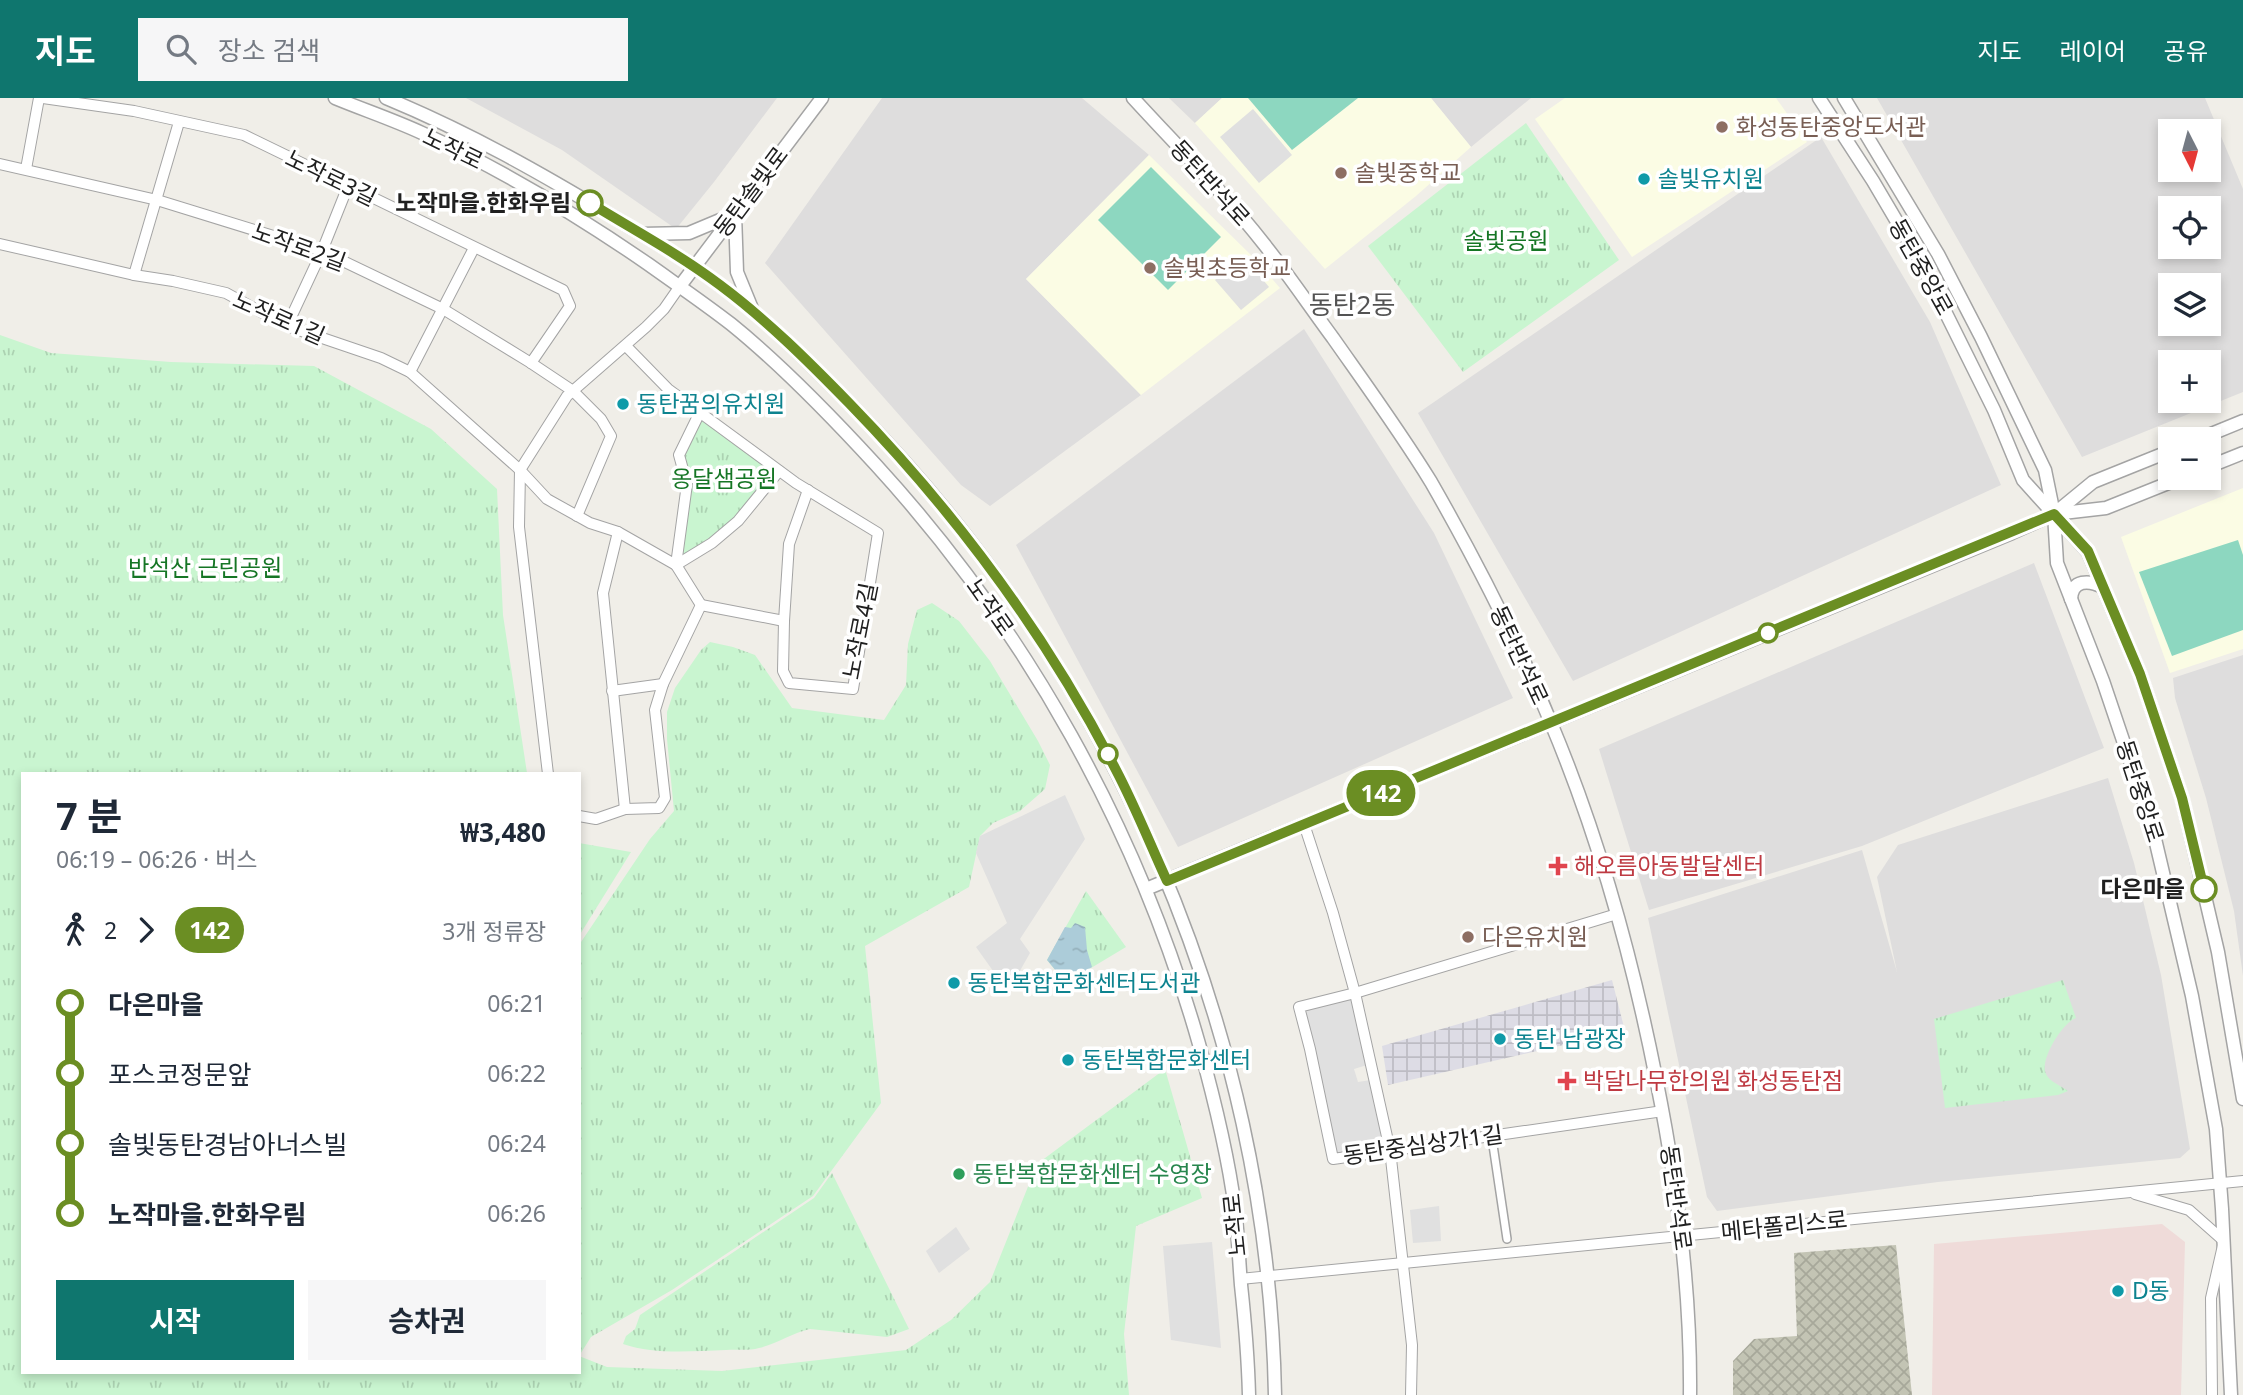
<!DOCTYPE html>
<html lang="ko">
<head>
<meta charset="utf-8">
<style>
  body { margin:0; font-family:"Noto Sans","Noto Sans KR",sans-serif; background:#f6f6f7; color:#1f2937; height:100vh; display:flex; flex-direction:column; font-size:26px; white-space:nowrap }
  * { box-sizing:border-box; margin:0 }
  p { font-size:23px; color:#747a83 }
  .icon { flex:none; width:38px; height:38px; fill:none; stroke:currentColor; stroke-width:2; stroke-linecap:round; stroke-linejoin:round }
  .map { position:relative; flex:1; overflow:hidden }
  .details { position:absolute; left:21px; top:674px; width:560px; height:602px; display:flex; flex-direction:column; background:#fff; border-radius:0px; box-shadow:0 4px 10px #0003 }
  .details>* { flex:none }
  .badge { padding:0 14px; border-radius:23px; font-size:24px; line-height:46px }
  .needle { width:46px; rotate:174deg }
  .fabs { position:absolute; left:2158px; top:21px; display:grid; gap:14px }
  .fabs a { display:grid; place-items:center; width:63px; height:63px; border-radius:0px; background:#fff; box-shadow:0 4px 10px #0003; font-size:35px }
  .map>.badge { position:absolute; translate:-50% -50%; box-shadow:0 0 0 4px #fff }
  .legs { display:flex; align-items:center; gap:10px; height:77px; padding:0 35px; font-size:23px }
  .legs p { margin-inline-start:auto }
  .headline { display:flex; align-items:center; justify-content:space-between; height:119px; padding:0 35px }
  h1 { font-size:38px; font-weight:700; line-height:52px }
  .action { display:flex; gap:14px; margin-top:auto; padding:14px 35px }
  .action a { flex:1; height:80px; border-radius:0px; background:#0f766e; color:#fff; font-size:28px; font-weight:700; line-height:80px; text-align:center }
  .action a+a { background:#f6f6f7; color:#1f2937 }
  ul { padding:0 35px; list-style:none }
  li { display:flex; align-items:center; gap:24px; height:70px; font-size:26px }
  li i { display:grid; place-items:center; width:10px; height:100%; margin:0 9px; background:currentColor }
  li i::after { content:''; width:18px; height:18px; margin:-9px; border:5px solid; border-radius:50%; background:#fff }
  li p { margin-inline-start:auto }
  li:first-child i { background:linear-gradient(#0000 50%,currentColor 0) }
  li:last-child i { background:linear-gradient(currentColor 50%,#0000 0) }
  header { display:flex; align-items:center; gap:42px; box-sizing:border-box; height:98px; padding:0 35px; background:#0f766e; color:#fff }
  header strong { font-size:33px }
  nav { display:flex; gap:38px; margin-inline-start:auto; font-size:24px }
  .search { width:490px; height:63px; background:#f6f6f7; display:flex; align-items:center; gap:18px; box-sizing:border-box; padding:0 24px; border-radius:0px; color:#747a83; font-size:26px }
  .map>svg:first-child { display:block }
  .residential { fill:#dedddd; fill-rule:evenodd }
  .commercial { fill:#efdbd9 }
  .education { fill:#fbfce4 }
  .construction { fill:url(#construction-cross-hatch) }
  .park { fill:url(#park-tufts) }
  .pitch { fill:#8dd7c0 }
  .parking { fill:#e0e0e0 }
  .plaza { fill:url(#plaza-grid) }
  .water { fill:url(#water-ripples) }
  .lines { fill:none; stroke-linecap:round; stroke-linejoin:round }
  .pedestrian-casing { stroke:#a4a4a4; stroke-width:10 }
  .minor-casing { stroke:#a4a4a4; stroke-width:12 }
  .tertiary-casing { stroke:#a4a4a4; stroke-width:15 }
  .pedestrian { stroke:#fff; stroke-width:7 }
  .minor { stroke:#fff; stroke-width:10 }
  .tertiary { stroke:#fff; stroke-width:12 }
  .line-1-casing { stroke:#fff; stroke-width:16 }
  .line-1 { stroke:#6b8e23; stroke-width:10 }
  .education-dot { fill:#8d6e63; stroke:#fff; stroke-width:2.5 }
  .culture-dot { fill:#0f9aa8; stroke:#fff; stroke-width:2.5 }
  .stop-1-dot { fill:#fff; stroke:#6b8e23; stroke-width:3.5 }
  .health-dot { fill:#e0444e; stroke:#fff; stroke-width:2.5 }
  .leisure-dot { fill:#2e9e5b; stroke:#fff; stroke-width:2.5 }
  .labels { text-anchor:middle; stroke-width:7; stroke-linejoin:round; paint-order:stroke }
  .education-label { font-size:23px; fill:#785e54; stroke:#fff; text-anchor:start }
  .street-label { font-size:23px; fill:#202020; stroke:#fff }
  .culture-label { font-size:23px; fill:#0d838f; stroke:#fff; text-anchor:start }
  .stop-label { font-size:23px; font-weight:bold; fill:#202020; stroke:#fff; text-anchor:end }
  .park-label { font-size:23px; fill:#167625; stroke:#fff }
  .health-label { font-size:23px; fill:#be3a42; stroke:#fff; text-anchor:start }
  .leisure-label { font-size:23px; fill:#27864d; stroke:#fff; text-anchor:start }
  .quarter-label { font-size:26px; fill:#535353; stroke:#fff }
</style>
</head>
<body>
<header>
<strong>지도</strong>
<div class="search"><svg class="icon" aria-label="search" viewBox="0 0 24 24"><circle cx="10" cy="10" r="6"/><path d="M15 15l6 6"/></svg>장소 검색</div>
<nav><a>지도</a><a>레이어</a><a>공유</a></nav>
</header>
<div class="map">
<svg width="2243" height="1297" viewBox="0 0 2243 1297">
  <defs>
    <pattern id="construction-cross-hatch" width="8" height="8" patternUnits="userSpaceOnUse" patternTransform="scale(1.75)"><rect width="8" height="8" fill="#c3c4b4"/><path d="M0 0l8 8M0 8l8-8" fill="none" stroke="#a7a89a"/></pattern>
    <pattern id="park-tufts" width="24" height="20" patternUnits="userSpaceOnUse" patternTransform="scale(1.75)"><rect width="24" height="20" fill="#c9f5d0"/><path d="M3 7l-1-3M5 7V3M7 7l1-3M15 17l-1-3M17 17v-4M19 17l1-3" fill="none" stroke="#acd2b2"/></pattern>
    <pattern id="plaza-grid" width="8" height="8" patternUnits="userSpaceOnUse" patternTransform="scale(1.75)"><rect width="8" height="8" fill="#dddce5"/><path d="M0 4h8M4 0v8" fill="none" stroke="#bdbcc4"/></pattern>
    <pattern id="water-ripples" width="26" height="14" patternUnits="userSpaceOnUse" patternTransform="scale(1.75)"><rect width="26" height="14" fill="#acccd9"/><path d="M2 4q2-2 4 0t4 0M15 11q2-2 4 0t4 0" fill="none" stroke="#94afba"/></pattern>
  </defs>
  <rect width="100%" height="100%" fill="#f0eee8"/>
  <g class="residential">
    <polygon points="466,0 777,0 714,84 676,131 562,52"/>
    <polygon points="882,0 1082,0 1149,57 1026,181 1141,297 990,408 961,387 765,165"/>
    <polygon points="1169,0 1222,0 1195,25"/>
    <polygon points="1431,0 1531,0 1471,49"/>
    <path d="M1877 0H2205L2243 91V294L2082 359ZM2208 33V72H2170V33ZM2208 110V149H2170V110ZM2208 187V226H2170V187ZM2208 264V303H2170V264Z"/>
    <polygon points="1821,39 1930,224 2001,387 1573,583 1418,315"/>
    <polygon points="1304,231 1434,435 1513,600 1178,749 1016,447"/>
    <polygon points="2034,465 2104,650 1862,748 1649,812 1599,651"/>
    <polygon points="2243,557 2243,878 2234,813 2206,700 2175,600 2173,580"/>
    <polygon points="2108,680 2134,765 2161,877 2190,1051 2180,1060 1938,1084 1717,1113 1707,1099 1648,820 1862,752 1897,874 1877,779 1898,747"/>
  </g>
  <polygon class="commercial" points="2162,1126 2185,1144 2181,1297 1932,1297 1934,1146"/>
  <g class="education">
    <polygon points="1222,0 1431,0 1471,49 1416,98 1325,171 1195,25"/>
    <polygon points="1565,0 1776,0 1807,44 1632,159 1535,21"/>
    <polygon points="1149,57 1252,158 1280,190 1141,297 1026,181"/>
    <polygon points="2243,390 2243,551 2170,575 2121,439"/>
  </g>
  <polygon class="construction" points="1896,1147 1912,1297 1733,1297 1733,1263 1754,1241 1797,1238 1794,1155"/>
  <g class="park">
    <polygon points="1526,25 1619,162 1463,274 1368,148"/>
    <polygon points="0,237 51,255 171,264 314,268 431,331 497,391 503,517 527,675 23,676 23,1274 579,1274 579,1258 607,1269 722,1273 906,1252 951,1222 990,1184 1037,1066 1165,971 1202,1100 1136,1128 1124,1236 1129,1297 0,1297"/>
    <polygon points="700,318 776,374 737,422 679,464 689,387 681,359"/>
    <polygon points="932,505 959,523 990,563 1038,643 1050,667 1045,691 1020,713 993,725 980,738 969,789 865,848 881,1005 813,1098 672,1192 591,1239 579,1258 579,847 650,741 674,713 667,641 667,614 675,590 701,552 710,544 733,549 755,557 792,610 884,622 906,587 908,546 917,512"/>
    <polygon points="579,745 631,754 579,838"/>
    <polygon points="1086,793 1126,849 1066,885 1047,862"/>
    <path d="M2063 882 2076 920C2063 924 2039 962 2046 976 2049 983 2061 988 2068 993L2058 997 1945 1010 1934 921Z"/>
    <path d="M832 1075 909 1231 887 1239 810 1231C792 1235 777 1246 759 1250 749 1253 737 1251 726 1252 692 1253 655 1257 623 1246L626 1238 635 1231 640 1217 814 1100Z"/>
  </g>
  <g class="pitch">
    <polygon points="1248,0 1358,0 1292,52"/>
    <polygon points="1151,69 1221,139 1168,192 1098,122"/>
    <polygon points="2238,442 2243,457 2243,532 2172,558 2139,474"/>
  </g>
  <g class="parking">
    <polygon points="1253,11 1292,57 1259,85 1220,39"/>
    <polygon points="1243,158 1269,189 1241,212 1215,182"/>
    <polygon points="1065,697 1085,741 1020,841 1030,855 1008,894 976,849 1007,825 976,755 980,738"/>
    <polygon points="1355,895 1367,967 1354,971 1358,984 1371,982 1390,1052 1333,1061 1299,909"/>
    <polygon points="1439,1108 1441,1143 1413,1145 1410,1112"/>
    <polygon points="956,1129 970,1151 939,1175 926,1153"/>
    <polygon points="1212,1144 1221,1250 1171,1242 1163,1148"/>
  </g>
  <polygon class="plaza" points="1612,882 1625,933 1388,987 1382,948"/>
  <polygon class="water" points="1075,825 1085,829 1087,852 1092,869 1066,885 1047,862 1065,829 1071,830"/>
  <g class="lines">
    <defs>
      <polyline id="pedestrian" points="1493,1047 1507,1141"/>
      <g id="minor">
        <polyline points="43,0 134,13 244,37 563,192 570,208 531,265"/>
        <polyline points="0,66 157,102 322,153 443,211 531,265 573,293 601,321 611,338 577,418"/>
        <polyline points="26,71 39,0"/>
        <polyline points="0,146 134,177 173,183 226,195 287,228 381,260 410,274 520,372 547,401 590,425 618,434 676,467 687,386 679,357 700,314"/>
        <polyline points="134,177 179,24"/>
        <polyline points="287,228 322,153 348,88"/>
        <polyline points="410,274 474,150"/>
        <polyline points="618,434 603,495 625,711"/>
        <polyline points="701,507 676,467 712,445 738,423 779,373"/>
        <polyline points="784,523 789,446 808,392"/>
        <polyline points="612,593 663,586"/>
        <polyline points="548,676 519,429 520,372 567,298 646,229 664,211 680,188"/>
        <polyline points="579,718 596,721 625,711 659,710 665,700 655,612 663,586 701,507 784,523 783,573 789,585 853,591 878,435 796,385 668,291 626,248"/>
        <polyline points="1304,726 1333,815 1355,895 1390,1052 1412,1247 1411,1297"/>
        <polyline points="1617,816 1355,895 1299,909 1310,951 1333,1061 1663,1013"/>
        <polyline points="2135,1096 2189,1112 2224,1143 2211,1200 2212,1297"/>
        <polyline points="1240,1181 2243,1083"/>
      </g>
      <g id="tertiary">
        <path d="M335 0C364 12 394 22 422 35 501 71 577 117 648 166 676 186 704 205 731 226 783 268 831 318 876 367 1027 532 1138 731 1199 946 1214 1000 1228 1056 1235 1111 1238 1136 1239 1162 1241 1187 1245 1224 1248 1260 1249 1297"/>
        <path d="M386 0C468 34 539 74 615 120 651 142 688 162 721 188 770 224 813 269 856 312 1112 573 1268 930 1275 1297"/>
        <path d="M1133 0C1177 48 1224 95 1264 146 1288 176 1310 209 1333 240 1366 287 1401 335 1431 384 1474 459 1518 545 1551 625 1599 739 1632 859 1656 980 1677 1084 1691 1190 1690 1297"/>
        <polyline points="1819,0 1873,83 1919,161 1994,312 2023,382 2088,454 2140,576 2182,700 2218,854 2243,1001"/>
        <polyline points="1844,0 1938,156 1981,239 2045,372 2054,416 2057,465 2103,583 2152,728 2192,898 2216,1031 2222,1111 2231,1297"/>
        <polyline points="735,116 737,174 753,213"/>
        <polyline points="642,136 689,135 732,117"/>
        <polyline points="680,188 822,0"/>
        <polyline points="2199,341 2243,323"/>
        <polyline points="2208,369 2243,355"/>
        <polyline points="2054,416 2106,410 2181,380"/>
        <path d="M2071 501C2072 481 2089 482 2103 489"/>
        <polyline points="1146,791 2012,435 2054,416 2093,384 2170,353"/>
      </g>
    </defs>
    <use href="#pedestrian" class="pedestrian-casing"/>
    <use href="#minor" class="minor-casing"/>
    <use href="#tertiary" class="tertiary-casing"/>
    <use href="#pedestrian" class="pedestrian"/>
    <use href="#minor" class="minor"/>
    <use href="#tertiary" class="tertiary"/>
  </g>
  <g class="lines">
    <defs>
      <path id="line-1" d="M590 105C634 132 679 156 720 187 767 222 809 264 849 305 955 414 1046 536 1116 672 1135 708 1150 746 1167 783L2054 416 2088 453 2140 576 2182 700 2204 791"/>
    </defs>
    <use href="#line-1" class="line-1-casing"/>
    <use href="#line-1" class="line-1"/>
  </g>
  <g class="education-dot">
    <circle cx="1722" cy="29" r="7"/>
    <circle cx="1341" cy="75" r="7"/>
    <circle cx="1150" cy="170" r="7"/>
    <circle cx="1468" cy="839" r="7"/>
  </g>
  <g class="culture-dot">
    <circle cx="1644" cy="81" r="7"/>
    <circle cx="623" cy="306" r="7"/>
    <circle cx="954" cy="885" r="7"/>
    <circle cx="1500" cy="941" r="7"/>
    <circle cx="1068" cy="962" r="7"/>
    <circle cx="2118" cy="1193" r="7"/>
  </g>
  <g class="stop-1-dot">
    <circle cx="590" cy="105" r="12"/>
    <circle cx="1768" cy="535" r="9"/>
    <circle cx="1108" cy="656" r="9"/>
    <circle cx="2204" cy="791" r="12"/>
  </g>
  <g class="health-dot">
    <path d="M1554.5 757.5h7v7h7v7h-7v7h-7v-7h-7v-7h7z"/>
    <path d="M1563.5 972.5h7v7h7v7h-7v7h-7v-7h-7v-7h7z"/>
  </g>
  <circle class="leisure-dot" cx="959" cy="1076" r="7"/>
  <g class="labels">
    <g class="education-label">
      <text x="1736" y="37">화성동탄중앙도서관</text>
      <text x="1355" y="83">솔빛중학교</text>
      <text x="1164" y="178">솔빛초등학교</text>
      <text x="1482" y="847">다은유치원</text>
    </g>
    <g class="street-label">
      <text transform="translate(453 51) rotate(26)" y="8">노작로</text>
      <text transform="translate(331 80) rotate(26)" y="8">노작로3길</text>
      <text transform="translate(1210 85) rotate(48)" y="8">동탄반석로</text>
      <text transform="translate(751 94) rotate(-53)" y="8">동탄솔빛로</text>
      <text transform="translate(299 149) rotate(20)" y="8">노작로2길</text>
      <text transform="translate(1921 169) rotate(61)" y="8">동탄중앙로</text>
      <text transform="translate(279 220) rotate(24)" y="8">노작로1길</text>
      <text transform="translate(990 509) rotate(55)" y="8">노작로</text>
      <text transform="translate(860 533) rotate(-79)" y="8">노작로4길</text>
      <text transform="translate(1519 557) rotate(65)" y="8">동탄반석로</text>
      <text transform="translate(2140 693) rotate(72)" y="8">동탄중앙로</text>
      <text transform="translate(1423 1047) rotate(-8)" y="8">동탄중심상가1길</text>
      <text transform="translate(1676 1100) rotate(82)" y="8">동탄반석로</text>
      <text transform="translate(1235 1127) rotate(-96)" y="8">노작로</text>
      <text transform="translate(1784 1128) rotate(-6)" y="8">메타폴리스로</text>
    </g>
    <g class="culture-label">
      <text x="1658" y="89">솔빛유치원</text>
      <text x="637" y="314">동탄꿈의유치원</text>
      <text x="968" y="893">동탄복합문화센터도서관</text>
      <text x="1514" y="949">동탄 남광장</text>
      <text x="1082" y="970">동탄복합문화센터</text>
      <text x="2132" y="1201">D동</text>
    </g>
    <g class="stop-label">
      <text x="571" y="113">노작마을.한화우림</text>
      <text x="2185" y="799">다은마을</text>
    </g>
    <g class="park-label">
      <text x="1506" y="151">솔빛공원</text>
      <text x="724" y="389">옹달샘공원</text>
      <text x="205" y="478">반석산 근린공원</text>
    </g>
    <g class="health-label">
      <text x="1574" y="776">해오름아동발달센터</text>
      <text x="1583" y="991">박달나무한의원 화성동탄점</text>
    </g>
    <g class="leisure-label">
      <text x="973" y="1084">동탄복합문화센터 수영장</text>
    </g>
    <g class="quarter-label">
      <text x="1352" y="216">동탄2동</text>
    </g>
  </g>
</svg>
<div class="fabs">
<a><svg class="needle" viewBox="-14 -14 28 28"><path d="M0-13l5 13h-10z" fill="#e53935"/><path d="M0 13l5-13h-10z" fill="#747a83"/></svg></a>
<a><svg class="icon" aria-label="locate" viewBox="0 0 24 24"><circle cx="12" cy="12" r="6"/><path d="M12 2v4M12 18v4M2 12h4M18 12h4"/></svg></a>
<a><svg class="icon" aria-label="layers" viewBox="0 0 24 24"><path d="M12 4l9 5-9 5-9-5zM3 14l9 5 9-5"/></svg></a>
<a>+</a>
<a>−</a>
</div>
<b class="badge" style="left:1381px;top:695px;background:#6b8e23;color:#fff">142</b>
<section class="details">
<div class="headline"><div><h1>7 분</h1><p>06:19 – 06:26 · 버스</p></div><b>₩3,480</b></div>
<div class="legs"><svg class="icon" aria-label="walk" viewBox="0 0 24 24"><circle cx="13" cy="4" r="2"/><path d="M13 8l-2 6 4 7M11 14l-3 7M7 12l3-4h3l4 4"/></svg>2<svg class="icon" aria-label="forward" viewBox="0 0 24 24"><path d="M9 5l7 7-7 7"/></svg><b class="badge" style="background:#6b8e23;color:#fff">142</b><p>3개 정류장</p></div>
<ul>
<li><i style="color:#6b8e23"></i><b>다은마을</b><p>06:21</p></li>
<li><i style="color:#6b8e23"></i><span>포스코정문앞</span><p>06:22</p></li>
<li><i style="color:#6b8e23"></i><span>솔빛동탄경남아너스빌</span><p>06:24</p></li>
<li><i style="color:#6b8e23"></i><b>노작마을.한화우림</b><p>06:26</p></li>
</ul>
<div class="action"><a>시작</a><a>승차권</a></div>
</section>
</div>
</body>
</html>
